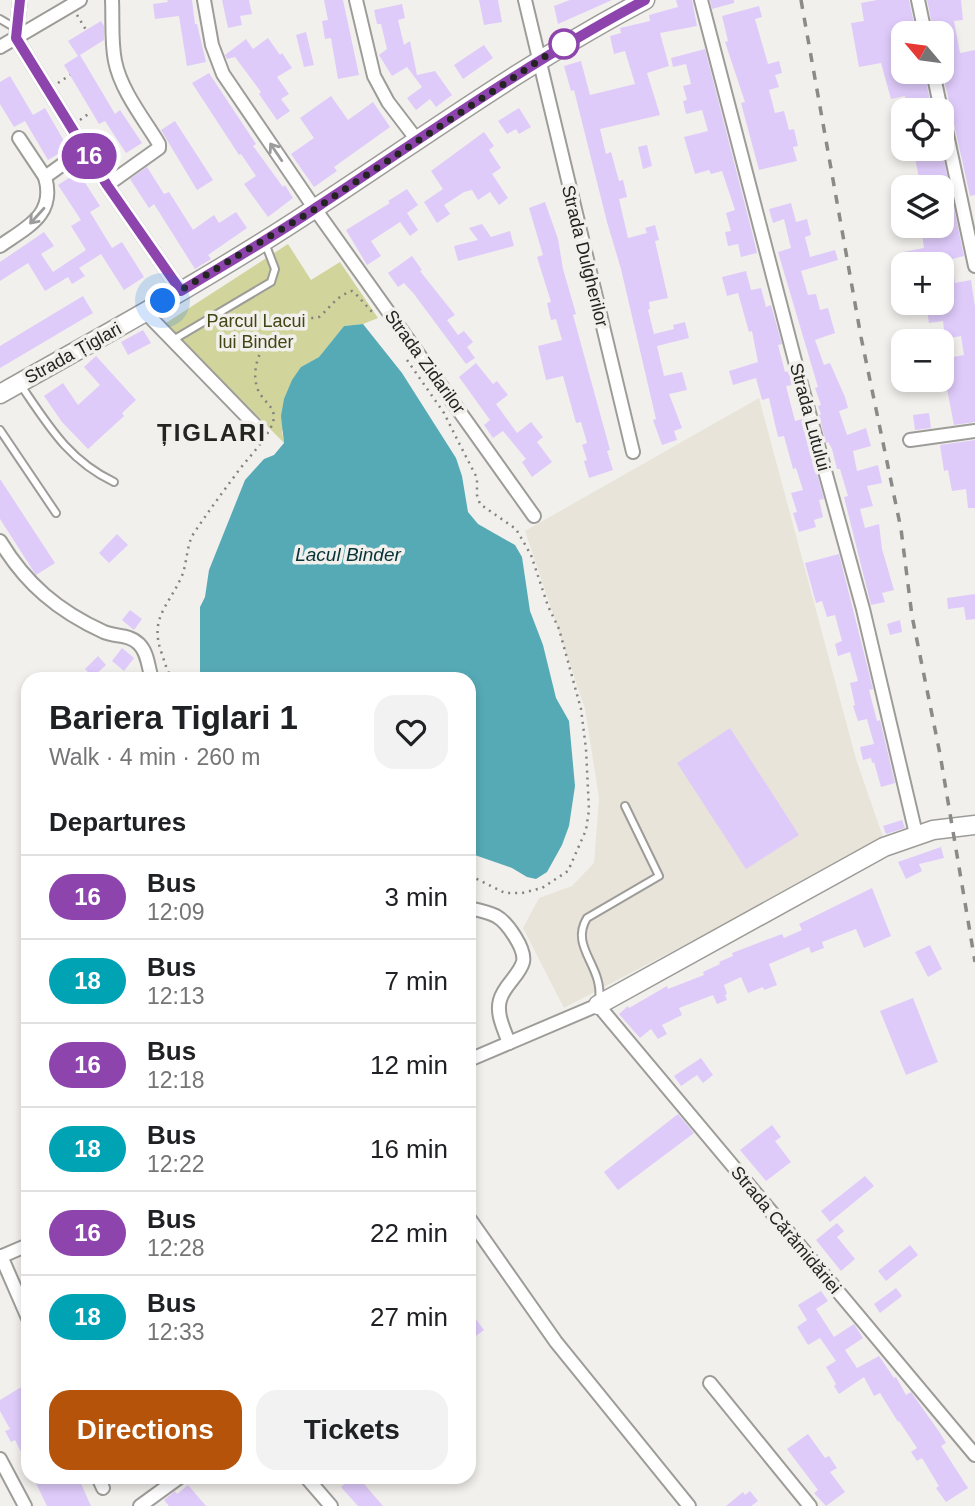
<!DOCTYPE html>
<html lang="en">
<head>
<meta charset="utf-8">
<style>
  body { margin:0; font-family:Helvetica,sans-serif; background:#f2f2f2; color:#202124; height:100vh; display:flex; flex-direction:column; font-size:26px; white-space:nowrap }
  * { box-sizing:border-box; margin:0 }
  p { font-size:23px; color:#757577 }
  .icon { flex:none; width:38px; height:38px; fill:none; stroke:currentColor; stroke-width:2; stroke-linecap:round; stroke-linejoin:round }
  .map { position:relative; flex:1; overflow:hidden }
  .side { position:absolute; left:21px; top:672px; width:455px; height:812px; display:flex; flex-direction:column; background:#fff; border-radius:21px; box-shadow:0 4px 10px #0003 }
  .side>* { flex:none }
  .badge { padding:0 14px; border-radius:23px; font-size:24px; line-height:46px }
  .needle { width:46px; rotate:299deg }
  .tools { position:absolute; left:891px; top:21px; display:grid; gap:14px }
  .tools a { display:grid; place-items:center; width:63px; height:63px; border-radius:14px; background:#fff; box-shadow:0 4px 10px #0003; font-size:35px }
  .you { position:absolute; width:35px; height:35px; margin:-18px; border:5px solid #fff; border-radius:50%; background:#1a73e8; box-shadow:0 0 0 10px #1a73e833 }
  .map>.badge { position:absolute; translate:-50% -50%; box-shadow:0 0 0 4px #fff }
  h2 { padding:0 28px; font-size:26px; line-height:63px }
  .round { display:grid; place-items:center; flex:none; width:74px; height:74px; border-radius:21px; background:#f2f2f2 }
  .overview { display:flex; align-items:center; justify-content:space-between; height:119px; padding:0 28px }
  h1 { font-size:33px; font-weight:800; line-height:52px }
  .primary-button { display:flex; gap:14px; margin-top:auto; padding:14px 28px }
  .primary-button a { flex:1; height:80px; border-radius:21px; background:#b45309; color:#fff; font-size:28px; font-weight:800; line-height:80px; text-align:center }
  .primary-button a+a { background:#f2f2f2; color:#202124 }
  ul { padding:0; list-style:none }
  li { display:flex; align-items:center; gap:21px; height:84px; padding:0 28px; border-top:2px solid #e0e0e0 }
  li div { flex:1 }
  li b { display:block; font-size:26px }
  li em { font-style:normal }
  li .badge { min-width:77px; font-weight:700; text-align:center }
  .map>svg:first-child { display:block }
  .built { fill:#e8e4d9 }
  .green { fill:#d1d49b }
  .water { fill:#55aab6 }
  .building { fill:#dfcbfa }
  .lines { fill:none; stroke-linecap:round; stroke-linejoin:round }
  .lane-casing { stroke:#9d9c98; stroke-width:10 }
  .street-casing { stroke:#9d9c98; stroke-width:16 }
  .secondary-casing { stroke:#9d9c98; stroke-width:21 }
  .path { stroke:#83827f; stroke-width:2.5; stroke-dasharray:2 5; stroke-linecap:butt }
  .lane { stroke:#fff; stroke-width:6 }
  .street { stroke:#fff; stroke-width:12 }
  .secondary { stroke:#fff; stroke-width:18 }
  .rail { stroke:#8a8a87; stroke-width:3.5; stroke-dasharray:9 9; stroke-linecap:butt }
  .oneway { stroke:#9c9c9c }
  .line-casing { stroke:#fff; stroke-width:16 }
  .line { stroke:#8e44ad; stroke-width:10 }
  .walk { stroke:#242422; stroke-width:7; stroke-dasharray:0 12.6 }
  .stop-dot { fill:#fff; stroke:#8e44ad; stroke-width:3.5 }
  .labels { text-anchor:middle; stroke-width:7; stroke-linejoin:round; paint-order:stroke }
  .street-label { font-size:18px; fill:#242422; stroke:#f1f0ec }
  .park-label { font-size:18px; fill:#444514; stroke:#f1f0ec }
  .water-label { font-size:19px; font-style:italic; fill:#073237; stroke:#f1f0ec }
  .district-label { font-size:24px; font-weight:bold; letter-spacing:2px; fill:#242422; stroke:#f1f0ec }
</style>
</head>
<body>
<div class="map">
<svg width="975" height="1506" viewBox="0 0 975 1506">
  <rect width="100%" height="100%" fill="#f1f0ec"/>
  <polygon class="built" points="759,398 856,759 884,840 564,1008 523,928 539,898 572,886 594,863 599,798 585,709 525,531"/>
  <polygon class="green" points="288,244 311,280 340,262 378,318 363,324 344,326 319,357 301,367 282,432 284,443 166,323"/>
  <polygon class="water" points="363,324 402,373 456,458 462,476 468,512 478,524 515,545 522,557 530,611 543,645 556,698 569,721 575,786 569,826 562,845 547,872 536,879 527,877 512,868 469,853 469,679 202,679 200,673 200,607 205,597 209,570 245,480 264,459 274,455 284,443 281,416 284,399 292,380 301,367 319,357 344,326"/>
  <g class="building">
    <polygon points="167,0 192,0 195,24 197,24 206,62 187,66 179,16 155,19 153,4 168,2"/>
    <polygon points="222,0 249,0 252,14 240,16 242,25 228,28"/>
    <polygon points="324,0 343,0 359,75 338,79 331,38 325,39 322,21 328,20"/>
    <polygon points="479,0 498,0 502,22 484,25"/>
    <polygon points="570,0 612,0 558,24 554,6"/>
    <polygon points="676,0 692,0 697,26 660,33 669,66 647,73 660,115 600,129 606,154 611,152 619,181 623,180 627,197 619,199 628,238 647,233 645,228 655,225 659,240 655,241 668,298 649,302 650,309 648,310 654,334 674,329 673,325 685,322 689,338 657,346 664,376 682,372 687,390 669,394 682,428 674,431 677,440 662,445 653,420 656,419 621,269 607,222 574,90 571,91 564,66 581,61 590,95 635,84 625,51 614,54 610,36 621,33 620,28 650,21 649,15 678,7"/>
    <polygon points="710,0 734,0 734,3 712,9"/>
    <polygon points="877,0 909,0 916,33 903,33 903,72 924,72 932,110 907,110 905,96 891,99 881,63 859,67 851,23 864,21 861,3"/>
    <polygon points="927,0 961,0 963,20 954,21 960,53 975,50 975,195 970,196 942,70 942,27 933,29"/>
    <polygon points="402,4 405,18 398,20 404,45 410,41 417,75 435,71 452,95 436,107 430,99 416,110 407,98 422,87 407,67 392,76 379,55 387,49 381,24 377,24 374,10"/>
    <polygon points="759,6 762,17 755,19 768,64 779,61 782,73 775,75 779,87 769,90 775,113 784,111 789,130 794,129 798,146 793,147 797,161 759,170 741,103 745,102 725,42 728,41 722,16"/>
    <polygon points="101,21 104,26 104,40 80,55 115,114 120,110 142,143 126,153 105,121 99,124 64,65 78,56 68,41"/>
    <polygon points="306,32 314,65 304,67 296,35"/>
    <polygon points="268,38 280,55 282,53 292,68 277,77 289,94 281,99 290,111 277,120 259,94 261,92 235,57 227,59 225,55 246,39 253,49"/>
    <polygon points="484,45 493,58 463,79 454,65"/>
    <polygon points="705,49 754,240 757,253 741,257 738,244 728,246 725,232 731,231 726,213 735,210 722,171 711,174 709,170 695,174 684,137 708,131 702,110 686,114 683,101 687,100 683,86 691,84 686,64 673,67 671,58"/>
    <polygon points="209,73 256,144 253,146 283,187 285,185 293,198 268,217 244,184 256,176 241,154 239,155 192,83"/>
    <polygon points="10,76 33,115 45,108 68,148 48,160 25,121 14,127 0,104 0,82"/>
    <polygon points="331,96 348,120 373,102 390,127 334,167 337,171 314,187 291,154 314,138 300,118"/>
    <polygon points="519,108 531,127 519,134 516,129 507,134 498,121"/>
    <polygon points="175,121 213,180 197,190 161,130"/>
    <polygon points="484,132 494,146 489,150 501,168 492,174 508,198 499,205 490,192 478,200 472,190 464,192 444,205 450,214 437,223 424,202 443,189 431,171"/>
    <polygon points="647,145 652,166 643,169 638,147"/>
    <polygon points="913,149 941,149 942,151 964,256 952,259 955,283 971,280 975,307 975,422 954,425 946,384 942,385 942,359 964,355 961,336 945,339 943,321 929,323 927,309 942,307 942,261 940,261 939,257 906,264 903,252 924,248 921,226 942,226 942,184 921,187"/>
    <polygon points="147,167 164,194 169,192 193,230 214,215 219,223 236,212 247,228 208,255 211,259 195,269 154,204 149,208 130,179"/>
    <polygon points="78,172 100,206 90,212 112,248 122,242 144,277 124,290 101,254 79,268 85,276 72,284 68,277 45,291 28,263 0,281 0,262 44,232 54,246 41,254 53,272 86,250 71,226 81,220 58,185"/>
    <polygon points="407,189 418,205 407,213 418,230 410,236 400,222 371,241 381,256 367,265 346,230 390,203 388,201"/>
    <polygon points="545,202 558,239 563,269 576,314 573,315 610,450 607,451 613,470 589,478 584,461 587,460 582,445 587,443 581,422 576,423 563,376 546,380 538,346 562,340 556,319 551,320 547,303 551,302 537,257 543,255 529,208"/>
    <polygon points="791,203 796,222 807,219 811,235 805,237 810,257 835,250 838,260 801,271 808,295 816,294 820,310 828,308 835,333 815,340 824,365 830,363 845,397 848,408 839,411 847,435 866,428 871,446 853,451 857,471 878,465 882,483 867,486 873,506 860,509 865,528 879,524 882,549 894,590 882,593 885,602 871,605 844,497 848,496 840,469 837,469 832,449 828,442 826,443 819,415 821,414 818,406 821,405 815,388 818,387 778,252 791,248 784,219 773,223 769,209"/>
    <polygon points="482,224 491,237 510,231 514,246 458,261 454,246 478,240 469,228"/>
    <polygon points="412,256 422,270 420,271 455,315 447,320 458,335 464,331 473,342 467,347 475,358 466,364 414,294 404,283 398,287 388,273"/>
    <polygon points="746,271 751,290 761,288 766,307 771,305 782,344 778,345 785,372 789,371 792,385 786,386 795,421 802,419 824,499 819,500 823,517 814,520 816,527 799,532 793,513 797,512 791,493 803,490 796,468 793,469 784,436 778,437 769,398 762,400 756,378 733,385 729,371 758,362 752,331 749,332 738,293 727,296 722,277"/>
    <polygon points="83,296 93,313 0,368 0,346"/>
    <polygon points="143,330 151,343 128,355 121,342"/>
    <polygon points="96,356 136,400 122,413 124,416 88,449 62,422 44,396 63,383 78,405 100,385 84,367"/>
    <polygon points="476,363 493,384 497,381 508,395 496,404 517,433 531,422 543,437 537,442 552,462 532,477 522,462 526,459 503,431 493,438 484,425 490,420 459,377"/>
    <polygon points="929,413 931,428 915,430 913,415"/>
    <polygon points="975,440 975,508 968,508 966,489 952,491 948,470 944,471 940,445"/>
    <polygon points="0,479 55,563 36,575 0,519"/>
    <polygon points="117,534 128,545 109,563 99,553"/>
    <polygon points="839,554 873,689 869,690 877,721 880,720 895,783 881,787 874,762 872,763 871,758 863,760 860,747 874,744 867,719 858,721 853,706 855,705 850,683 858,681 850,652 838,656 835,644 842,641 835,615 827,617 822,601 816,603 805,563"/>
    <polygon points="975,594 975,619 966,620 964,607 948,609 947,598"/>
    <polygon points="130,610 142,619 134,630 122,620"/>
    <polygon points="900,620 902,632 890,635 887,624"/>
    <polygon points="122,648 134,658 124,671 112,661"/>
    <polygon points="98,656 106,665 93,677 85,669"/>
    <polygon points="730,728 799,835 746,869 677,763"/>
    <polygon points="902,820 905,828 886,834 883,826"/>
    <polygon points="941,847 944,858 919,864 922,871 906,879 898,862"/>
    <polygon points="872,888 891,936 864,948 856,929 822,942 824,948 811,953 809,947 769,964 777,985 764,990 763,987 748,993 741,977 724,985 727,994 725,995 727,1000 717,1004 713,995 679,1008 682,1015 662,1025 667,1034 658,1039 651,1029 640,1038 619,1014 628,1006 629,1008 667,986 668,989 704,975 703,972 720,964 719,962 733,956 732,953 782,934 784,938 802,930 799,924"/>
    <polygon points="930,945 942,969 928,977 915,952"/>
    <polygon points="913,998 938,1062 906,1075 880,1011"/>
    <polygon points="701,1058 713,1075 703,1083 697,1075 681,1086 674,1076"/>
    <polygon points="678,1114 694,1133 618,1190 604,1172"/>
    <polygon points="772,1125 781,1137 775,1141 791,1162 766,1181 740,1150"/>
    <polygon points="865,1176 874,1186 830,1222 821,1211"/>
    <polygon points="837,1223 844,1231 837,1237 855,1259 841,1271 816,1240"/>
    <polygon points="910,1245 918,1255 886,1281 878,1271"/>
    <polygon points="896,1288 902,1296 880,1313 874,1304"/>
    <polygon points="821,1291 828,1301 816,1309 834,1337 854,1324 863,1338 845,1350 857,1368 879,1356 894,1378 896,1377 906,1395 911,1392 940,1433 946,1443 941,1446 968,1488 946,1502 936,1488 939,1486 922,1458 917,1461 911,1452 917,1448 899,1421 898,1422 880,1393 874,1396 864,1377 839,1394 834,1386 836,1384 826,1367 836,1361 820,1338 808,1345 797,1327 807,1320 798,1305"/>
    <polygon points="469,1310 484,1330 469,1341"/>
    <polygon points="28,1383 28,1466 15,1440 11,1442 5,1431 10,1429 0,1411 0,1400"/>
    <polygon points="808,1434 825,1458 829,1456 837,1468 830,1472 845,1492 826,1506 814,1493 818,1490 787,1449"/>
    <polygon points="33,1477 78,1477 91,1506 47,1506"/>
    <polygon points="353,1477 358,1477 383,1506 358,1506 341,1487"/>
    <polygon points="188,1485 206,1506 169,1506 164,1500 175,1491 177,1494"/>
    <polygon points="750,1491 758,1501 751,1506 726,1506 743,1492 745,1495"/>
  </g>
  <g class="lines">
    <defs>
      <g id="lane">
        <polyline points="0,19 17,29"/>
        <polyline points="173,340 271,282 275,269 265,243"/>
        <path d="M20 384C48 425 68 460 114 482"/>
        <polyline points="0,430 56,513"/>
        <path d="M599 1000C604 966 569 947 587 918L659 876 625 806"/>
      </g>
      <g id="street">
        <polyline points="20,0 16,38 107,185 181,291"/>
        <polyline points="204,0 212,45 223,74 315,209 534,516"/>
        <polyline points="356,0 374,76 388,102 417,140"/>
        <polyline points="525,0 633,452"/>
        <polyline points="701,0 800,380 863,609 916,834"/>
        <polyline points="918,0 925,33"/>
        <polyline points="0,47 80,0"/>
        <polyline points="933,72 941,110"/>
        <polyline points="942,111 975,266"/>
        <polyline points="19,138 45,177"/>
        <path d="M107 185 159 148V144C144 119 121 91 115 61 111 41 113 20 112 0"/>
        <path d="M0 246C27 227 56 215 45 177L84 149"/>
        <polyline points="145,312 255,425"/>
        <polyline points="910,440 975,431"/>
        <path d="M0 541C26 584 58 611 104 632 116 637 129 634 139 644 148 653 148 667 152 679"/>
        <path d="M469 908C478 910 488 912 496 916 507 922 526 949 523 962 519 976 504 985 500 1000 496 1014 504 1029 509 1043"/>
        <polyline points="469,1060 598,1005 975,1455"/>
        <polyline points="469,1218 556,1342 689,1506"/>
        <polyline points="1,1256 28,1318"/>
        <polyline points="0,1257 28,1245"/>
        <polyline points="710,1383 810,1506"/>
        <polyline points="0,1459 25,1506"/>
        <polyline points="98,1477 103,1488"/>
        <polyline points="306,1477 331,1506"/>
        <polyline points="140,1506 180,1477"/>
      </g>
      <g id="secondary">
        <path d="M0 394C106 334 213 276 314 209 424 137 529 61 645 0"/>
        <polyline points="598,1005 884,847 933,830 975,825"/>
      </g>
    </defs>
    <use href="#lane" class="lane-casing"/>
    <use href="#street" class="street-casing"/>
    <use href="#secondary" class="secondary-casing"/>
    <g class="path">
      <polyline points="77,15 86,30"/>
      <polyline points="58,83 70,75"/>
      <polyline points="80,120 91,112"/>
      <polyline points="95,144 112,132"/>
      <polyline points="407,360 444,413 459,443 477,478 477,495 480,504 516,529 531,555 548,606 559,629 581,709 586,749 589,810 586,830 568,871 542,888 522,893 505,893 469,875"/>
      <path d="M173 679C167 672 165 663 162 654 149 619 167 608 181 578 187 565 186 550 192 536 207 513 223 492 239 470 250 456 263 443 271 427 280 408 265 405 258 390 247 363 270 325 298 319 305 317 312 319 319 317 331 307 336 296 352 291L355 293 372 312"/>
    </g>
    <use href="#lane" class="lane"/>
    <use href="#street" class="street"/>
    <use href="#secondary" class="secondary"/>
    <polyline class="rail" points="801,0 861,337 901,529 912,616 940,754 975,962"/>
  </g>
  <defs><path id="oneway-shaft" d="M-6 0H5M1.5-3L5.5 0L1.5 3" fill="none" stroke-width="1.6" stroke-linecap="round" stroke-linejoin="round" transform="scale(1.75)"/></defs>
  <g class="oneway">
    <use href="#oneway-shaft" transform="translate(276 152) rotate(-124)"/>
    <use href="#oneway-shaft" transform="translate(37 216) rotate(132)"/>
  </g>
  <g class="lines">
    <defs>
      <path id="line" d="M20 0 16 38 107 185 181 291C227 263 273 237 317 207 425 136 530 61 645 0"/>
    </defs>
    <use href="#line" class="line-casing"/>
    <use href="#line" class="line"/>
    <polyline class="walk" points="163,301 315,209 564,44"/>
  </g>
  <circle class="stop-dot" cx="564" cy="44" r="14"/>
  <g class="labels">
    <g class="street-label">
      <text transform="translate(585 256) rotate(76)" y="6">Strada Dulgherilor</text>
      <text transform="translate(73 353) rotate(-29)" y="6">Strada Țiglari</text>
      <text transform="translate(425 362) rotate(54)" y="6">Strada Zidarilor</text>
      <text transform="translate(810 417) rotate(75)" y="6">Strada Lutului</text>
      <text transform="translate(786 1230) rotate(50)" y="6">Strada Cărămidăriei</text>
    </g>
    <g class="park-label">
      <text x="256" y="327">Parcul Lacui<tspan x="256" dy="21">lui Binder</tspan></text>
    </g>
    <g class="water-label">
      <text x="348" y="561">Lacul Binder</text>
    </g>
    <g class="district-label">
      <text x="212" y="441">ȚIGLARI</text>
    </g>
  </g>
</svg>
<div class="tools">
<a><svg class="needle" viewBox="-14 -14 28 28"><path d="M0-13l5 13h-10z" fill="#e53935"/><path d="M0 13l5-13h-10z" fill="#757577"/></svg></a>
<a><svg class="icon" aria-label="locate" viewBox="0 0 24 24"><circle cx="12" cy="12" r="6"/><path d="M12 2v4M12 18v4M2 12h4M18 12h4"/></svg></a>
<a><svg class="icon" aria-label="layers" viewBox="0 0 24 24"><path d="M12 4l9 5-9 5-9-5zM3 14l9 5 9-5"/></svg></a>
<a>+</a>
<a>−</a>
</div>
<div class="you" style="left:163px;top:301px"></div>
<b class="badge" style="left:89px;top:156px;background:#8e44ad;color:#fff">16</b>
<section class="side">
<div class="overview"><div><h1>Bariera Tiglari 1</h1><p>Walk · 4 min · 260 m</p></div><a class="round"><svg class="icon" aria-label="heart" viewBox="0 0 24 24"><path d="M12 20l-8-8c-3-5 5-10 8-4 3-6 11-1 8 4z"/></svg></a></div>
<h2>Departures</h2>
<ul>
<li><span class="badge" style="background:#8e44ad;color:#fff">16</span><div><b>Bus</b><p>12:09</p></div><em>3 min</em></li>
<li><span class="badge" style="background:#00a3b4;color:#fff">18</span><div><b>Bus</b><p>12:13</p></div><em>7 min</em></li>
<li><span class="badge" style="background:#8e44ad;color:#fff">16</span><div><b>Bus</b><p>12:18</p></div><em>12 min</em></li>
<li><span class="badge" style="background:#00a3b4;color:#fff">18</span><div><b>Bus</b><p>12:22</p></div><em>16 min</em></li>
<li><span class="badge" style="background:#8e44ad;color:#fff">16</span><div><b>Bus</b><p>12:28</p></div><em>22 min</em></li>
<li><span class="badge" style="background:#00a3b4;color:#fff">18</span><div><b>Bus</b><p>12:33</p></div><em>27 min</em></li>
</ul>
<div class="primary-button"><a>Directions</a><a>Tickets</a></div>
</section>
</div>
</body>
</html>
